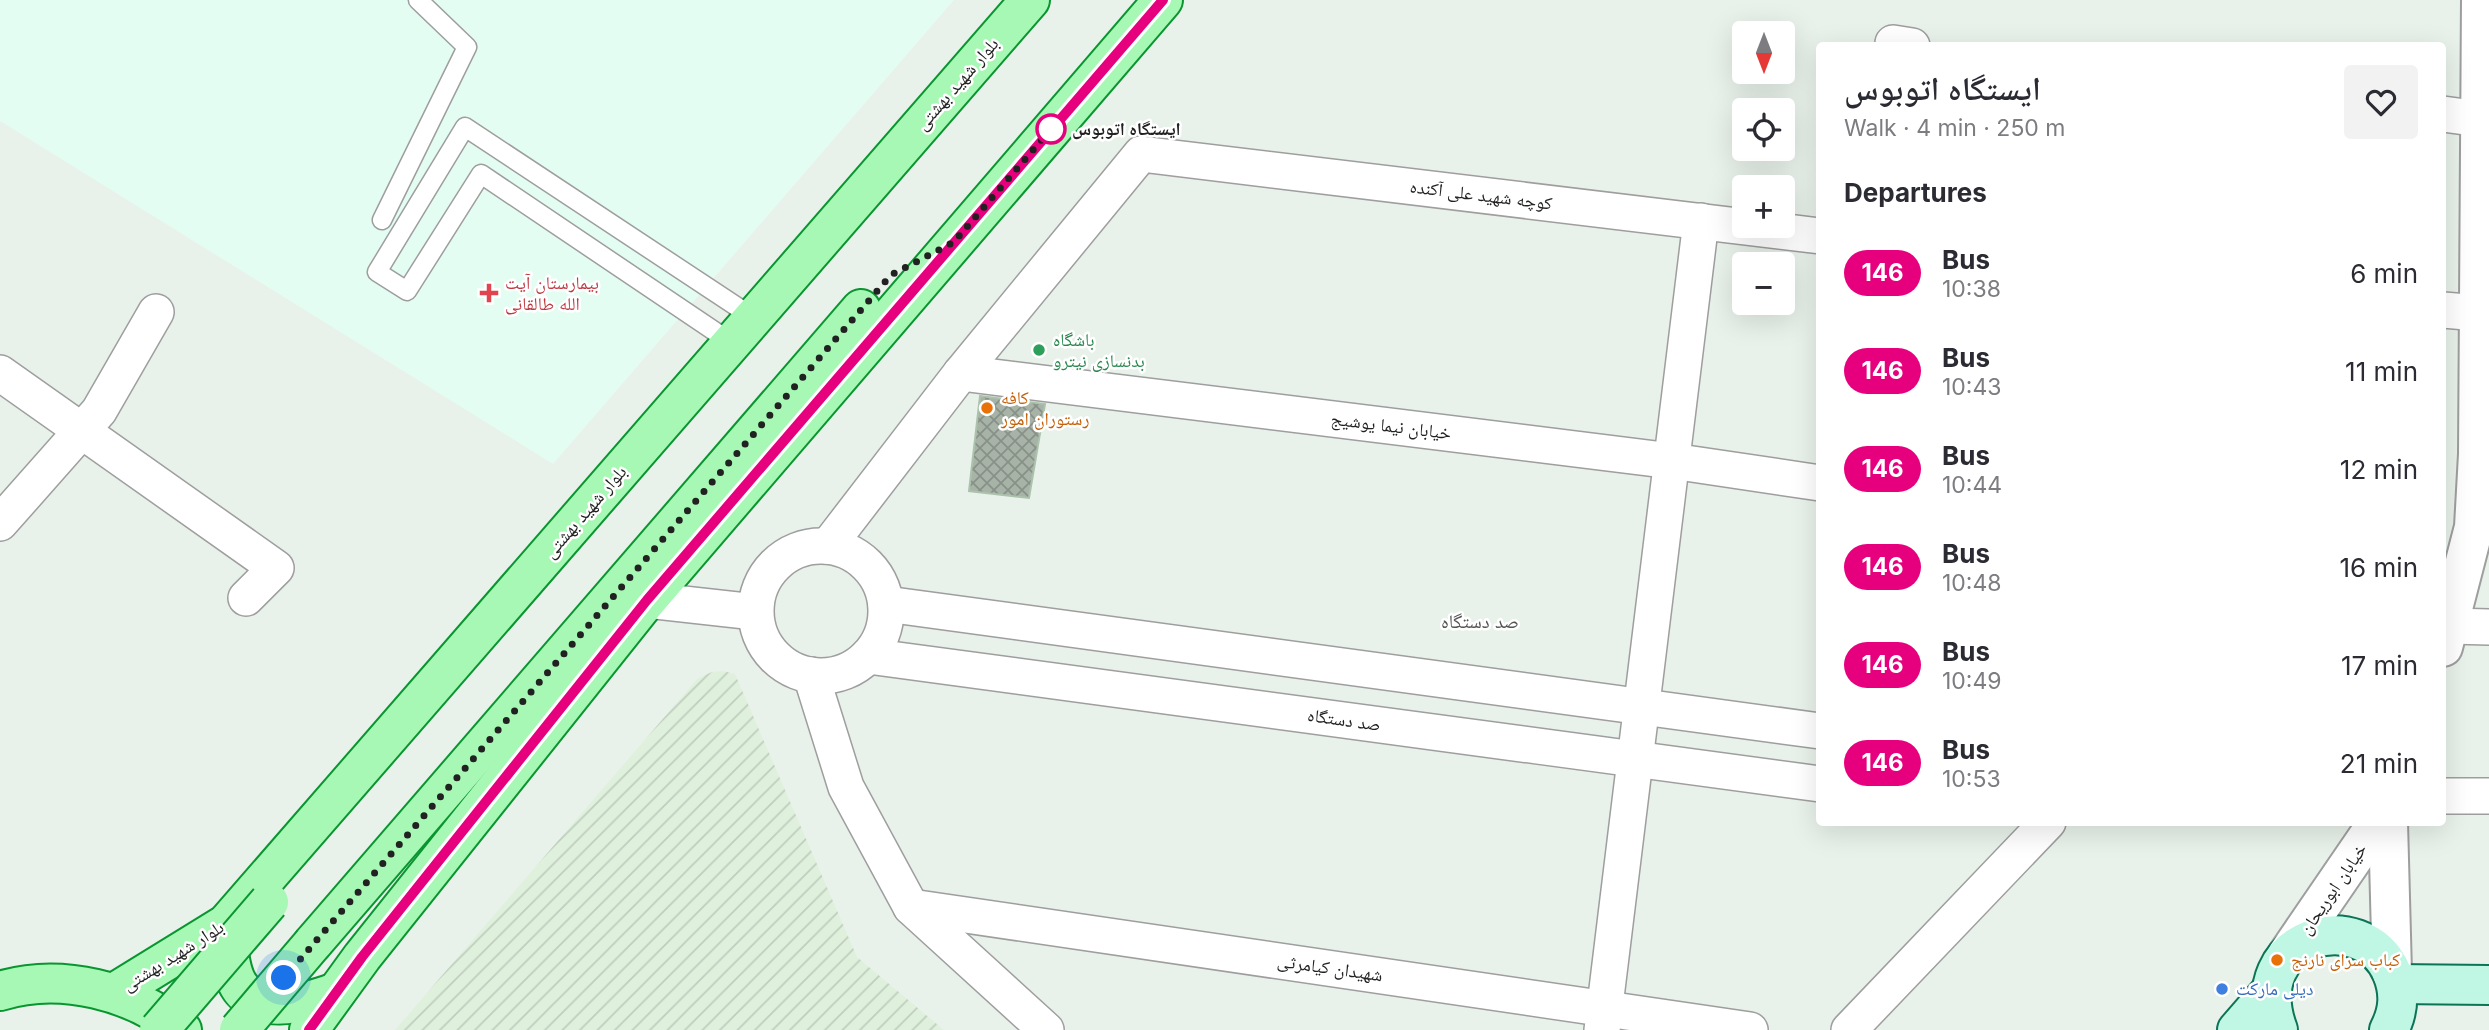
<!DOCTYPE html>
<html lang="en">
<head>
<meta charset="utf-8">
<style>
  body { margin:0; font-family:Inter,"Noto Naskh Arabic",sans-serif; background:#f2f2f3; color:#2b2b33; height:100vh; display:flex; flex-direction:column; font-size:26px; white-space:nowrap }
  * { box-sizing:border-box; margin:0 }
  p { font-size:23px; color:#7c7c81 }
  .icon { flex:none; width:38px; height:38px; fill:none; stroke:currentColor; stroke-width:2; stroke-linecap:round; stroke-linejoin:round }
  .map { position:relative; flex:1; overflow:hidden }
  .drawer { position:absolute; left:1816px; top:42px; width:630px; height:784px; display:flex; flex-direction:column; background:#fff; border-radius:7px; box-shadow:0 7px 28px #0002 }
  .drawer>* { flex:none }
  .badge { padding:0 14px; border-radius:23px; font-size:24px; line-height:46px }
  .needle { width:46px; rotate:180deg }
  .tools { position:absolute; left:1732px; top:21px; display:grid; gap:14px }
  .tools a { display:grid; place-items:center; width:63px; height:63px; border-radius:7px; background:#fff; box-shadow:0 7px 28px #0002; font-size:35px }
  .you { position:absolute; width:35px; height:35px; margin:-18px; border:5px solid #fff; border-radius:50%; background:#1a73e8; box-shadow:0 0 0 10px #1a73e833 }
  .map>.badge { position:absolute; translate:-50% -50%; box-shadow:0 0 0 4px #fff }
  h2 { padding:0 28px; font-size:26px; line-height:63px }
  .round { display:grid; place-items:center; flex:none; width:74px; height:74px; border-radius:7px; background:#f2f2f3 }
  .head { display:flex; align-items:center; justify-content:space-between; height:119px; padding:0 28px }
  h1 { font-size:33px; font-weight:600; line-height:52px }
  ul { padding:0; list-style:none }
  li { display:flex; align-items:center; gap:21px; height:98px; padding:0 28px }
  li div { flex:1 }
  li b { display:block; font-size:26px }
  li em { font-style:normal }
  li .badge { min-width:77px; font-weight:700; text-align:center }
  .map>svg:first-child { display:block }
  .education { fill:#e4fdf3 }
  .military { fill:url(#military-furrows) }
  .building { fill:url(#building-cross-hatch); stroke:#abc2ac; stroke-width:2 }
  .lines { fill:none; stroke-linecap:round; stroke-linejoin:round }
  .service-casing { stroke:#9e9e9e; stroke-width:21 }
  .minor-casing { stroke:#9e9e9e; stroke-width:38 }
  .tertiary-casing { stroke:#9e9e9e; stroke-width:42 }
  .secondary-casing { stroke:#0c7456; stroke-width:42 }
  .primary-casing { stroke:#09952f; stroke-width:42 }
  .service { stroke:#fff; stroke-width:18 }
  .minor { stroke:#fff; stroke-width:35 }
  .tertiary { stroke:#fff; stroke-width:38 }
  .secondary { stroke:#c0f6e4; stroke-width:38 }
  .primary { stroke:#a7f7b5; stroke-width:38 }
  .primary-bridge-casing { stroke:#09952f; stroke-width:42; stroke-linecap:butt }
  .primary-bridge { stroke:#a7f7b5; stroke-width:38 }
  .line-casing { stroke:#fff; stroke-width:16 }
  .line { stroke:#e6007e; stroke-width:10 }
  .walk { stroke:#212121; stroke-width:7; stroke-dasharray:0 12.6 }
  .stop-dot { fill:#fff; stroke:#e6007e; stroke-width:3.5 }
  .health-dot { fill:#e0444e; stroke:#fff; stroke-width:2.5 }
  .leisure-dot { fill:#2e9e5b; stroke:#fff; stroke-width:2.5 }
  .food-dot { fill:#e8710a; stroke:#fff; stroke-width:2.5 }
  .shop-dot { fill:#3f7fe0; stroke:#fff; stroke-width:2.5 }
  .labels { text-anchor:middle; stroke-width:5; stroke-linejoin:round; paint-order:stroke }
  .street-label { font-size:18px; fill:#212121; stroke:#fff }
  .stop-label { font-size:18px; font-weight:bold; fill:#212121; stroke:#fff; text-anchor:start }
  .health-label { font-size:18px; fill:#be3a42; stroke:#fff; text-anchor:start }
  .leisure-label { font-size:18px; fill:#27864d; stroke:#fff; text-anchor:start }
  .food-label { font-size:18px; fill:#c56008; stroke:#fff; text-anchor:start }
  .shop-label { font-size:18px; fill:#366cbe; stroke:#fff; text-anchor:start }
  .neighbourhood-label { font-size:19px; fill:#545454; stroke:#fff }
</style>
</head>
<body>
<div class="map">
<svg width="2489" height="1030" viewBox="0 0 2489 1030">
  <defs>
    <pattern id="military-furrows" width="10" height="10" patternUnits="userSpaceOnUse" patternTransform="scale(1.75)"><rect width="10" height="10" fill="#dff1dd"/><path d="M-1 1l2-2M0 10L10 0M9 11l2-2" fill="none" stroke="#bfcebd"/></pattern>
    <pattern id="building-cross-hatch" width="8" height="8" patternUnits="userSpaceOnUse" patternTransform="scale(1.75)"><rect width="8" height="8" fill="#a7b3a7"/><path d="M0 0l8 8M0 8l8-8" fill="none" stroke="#889188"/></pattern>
  </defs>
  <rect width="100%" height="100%" fill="#e8f1ea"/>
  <polygon class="education" points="0,0 954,0 553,464 0,121"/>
  <polygon class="military" points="723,671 735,674 857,957 944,1030 395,1030 698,678 712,672"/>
  <polygon class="building" points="980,396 1045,404 1029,498 969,491"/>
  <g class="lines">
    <defs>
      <g id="service">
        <polyline points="382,220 467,47 418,0"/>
        <polyline points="732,343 481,174 407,291 377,272 465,127 754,318"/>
      </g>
      <g id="minor">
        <polyline points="1893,43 1912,46"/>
        <polyline points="2443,114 2480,119"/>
        <polyline points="2443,310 2479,313"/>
        <polyline points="0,373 276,568 246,598"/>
        <polyline points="961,373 1672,461 1820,483"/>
        <polyline points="0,523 99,411 156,312"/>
        <polyline points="828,546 961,373 1141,154 1820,236"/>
        <circle cx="821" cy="611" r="65"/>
        <polyline points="647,600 755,612"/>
        <polyline points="886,604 1820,731"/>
        <polyline points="2450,626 2489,627"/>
        <polyline points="868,656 1820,784"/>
        <polyline points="811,675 846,787 911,907 1046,1030"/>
        <polyline points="2443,796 2489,796"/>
        <polyline points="911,907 1750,1030"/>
        <polyline points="1602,1030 1701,221"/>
        <polyline points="1849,1030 2048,822"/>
      </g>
      <g id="tertiary">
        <polyline points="2443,647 2474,527 2478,454 2481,0"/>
        <polyline points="2388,822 2392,973"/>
        <polyline points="2287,955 2378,822"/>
      </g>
      <g id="secondary">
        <polyline points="2396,984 2489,985"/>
        <polyline points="2237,1030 2270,992"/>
        <path d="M2278 1030C2243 936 2362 903 2392 973 2400 993 2399 1011 2389 1030"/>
      </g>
      <g id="primary">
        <path d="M226 924C228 942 228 961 235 978 251 1019 306 1003 336 992"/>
        <polyline points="313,943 861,309"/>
        <path d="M0 991C61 972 133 991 182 1030"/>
        <polyline points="114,993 226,924 1030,0"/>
        <polyline points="309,1030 362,957 647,600 1163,0"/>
      </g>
    </defs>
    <use href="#service" class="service-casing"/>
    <use href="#minor" class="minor-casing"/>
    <use href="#tertiary" class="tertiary-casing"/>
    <use href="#secondary" class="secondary-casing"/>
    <use href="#primary" class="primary-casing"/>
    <use href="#service" class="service"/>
    <use href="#minor" class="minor"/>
    <use href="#tertiary" class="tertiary"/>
    <use href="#secondary" class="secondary"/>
    <use href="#primary" class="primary"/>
    <defs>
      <g id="primary-bridge">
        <polyline points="159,1030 269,902"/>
        <polyline points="239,1030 313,943"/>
      </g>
    </defs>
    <use href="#primary-bridge" class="primary-bridge-casing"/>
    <use href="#primary-bridge" class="primary-bridge"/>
  </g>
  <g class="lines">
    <defs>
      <polyline id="line" points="309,1030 362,957 647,600 1163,0"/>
    </defs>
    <use href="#line" class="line-casing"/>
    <use href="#line" class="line"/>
    <polyline class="walk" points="284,978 891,275 954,242 1051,129"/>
  </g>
  <circle class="stop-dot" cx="1051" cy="129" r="14"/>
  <path class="health-dot" d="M485.5 282.5h7v7h7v7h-7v7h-7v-7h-7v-7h7z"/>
  <circle class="leisure-dot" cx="1039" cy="350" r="7"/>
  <g class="food-dot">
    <circle cx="987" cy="408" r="7"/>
    <circle cx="2277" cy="960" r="7"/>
  </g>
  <circle class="shop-dot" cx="2222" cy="989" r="7"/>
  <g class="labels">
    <g class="street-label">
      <text transform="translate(957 84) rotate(-49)" y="6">بلوار شهید بهشتی</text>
      <text transform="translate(1481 195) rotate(7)" y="6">کوچه شهید علی آکنده</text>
      <text transform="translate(1391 426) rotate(7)" y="6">خیابان نیما یوشیج</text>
      <text transform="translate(585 512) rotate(-49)" y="6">بلوار شهید بهشتی</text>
      <text transform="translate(1344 720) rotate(8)" y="6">صد دستگاه</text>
      <text transform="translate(2333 889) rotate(-56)" y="6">خیابان ابوریحان</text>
      <text transform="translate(173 956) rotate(-32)" y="6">بلوار شهید بهشتی</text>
      <text transform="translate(1330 968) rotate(8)" y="6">شهیدان کیامرثی</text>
    </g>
    <g class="stop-label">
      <text x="1072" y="135">ایستگاه اتوبوس</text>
    </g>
    <g class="health-label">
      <text x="505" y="289">بیمارستان آیت<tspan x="505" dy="21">الله طالقانی</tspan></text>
    </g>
    <g class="leisure-label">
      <text x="1053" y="346">باشگاه<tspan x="1053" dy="21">بدنسازی نیترو</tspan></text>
    </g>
    <g class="food-label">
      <text x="1001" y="404">کافه<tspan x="1001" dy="21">رستوران امور</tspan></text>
      <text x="2291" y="966">کباب سرای نارنج</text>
    </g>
    <g class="shop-label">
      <text x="2236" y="995">دیلی مارکت</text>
    </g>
    <g class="neighbourhood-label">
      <text x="1480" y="628">صد دستگاه</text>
    </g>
  </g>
</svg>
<div class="tools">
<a><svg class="needle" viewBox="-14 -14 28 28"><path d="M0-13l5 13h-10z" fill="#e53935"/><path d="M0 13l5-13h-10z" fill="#7c7c81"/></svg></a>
<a><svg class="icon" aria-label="locate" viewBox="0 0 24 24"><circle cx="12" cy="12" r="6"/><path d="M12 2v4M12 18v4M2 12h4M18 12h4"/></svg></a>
<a>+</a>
<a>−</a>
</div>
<div class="you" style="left:284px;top:978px"></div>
<section class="drawer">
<div class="head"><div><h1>ایستگاه اتوبوس</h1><p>Walk · 4 min · 250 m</p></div><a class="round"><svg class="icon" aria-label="heart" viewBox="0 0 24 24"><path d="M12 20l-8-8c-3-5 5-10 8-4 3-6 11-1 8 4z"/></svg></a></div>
<h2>Departures</h2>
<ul>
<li><span class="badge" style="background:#e6007e;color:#fff">146</span><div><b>Bus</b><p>10:38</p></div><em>6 min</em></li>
<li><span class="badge" style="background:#e6007e;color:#fff">146</span><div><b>Bus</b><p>10:43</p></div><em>11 min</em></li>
<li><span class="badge" style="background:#e6007e;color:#fff">146</span><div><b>Bus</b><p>10:44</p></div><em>12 min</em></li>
<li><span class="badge" style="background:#e6007e;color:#fff">146</span><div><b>Bus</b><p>10:48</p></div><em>16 min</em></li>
<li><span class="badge" style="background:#e6007e;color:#fff">146</span><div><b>Bus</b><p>10:49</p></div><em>17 min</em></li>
<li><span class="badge" style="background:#e6007e;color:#fff">146</span><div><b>Bus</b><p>10:53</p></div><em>21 min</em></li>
</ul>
</section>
</div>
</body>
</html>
